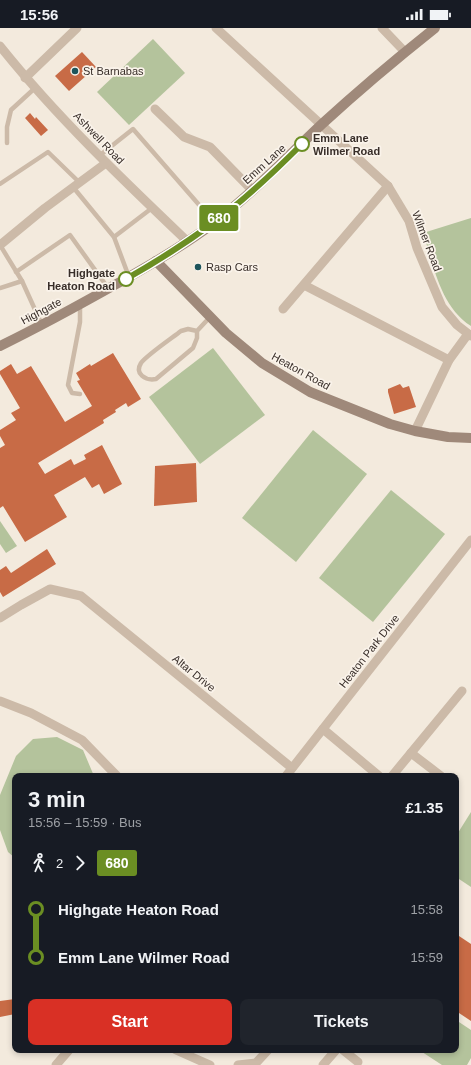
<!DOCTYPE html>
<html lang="en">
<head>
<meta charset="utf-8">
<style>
  body { margin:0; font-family:Arial,sans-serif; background:#20242c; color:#f1f3f6; height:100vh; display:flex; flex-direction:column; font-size:15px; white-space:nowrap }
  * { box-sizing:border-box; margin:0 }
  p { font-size:13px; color:#9ea1a6 }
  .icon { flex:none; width:22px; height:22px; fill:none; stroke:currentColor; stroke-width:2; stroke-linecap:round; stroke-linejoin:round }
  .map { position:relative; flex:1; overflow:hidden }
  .sheet { position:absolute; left:12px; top:745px; width:447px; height:280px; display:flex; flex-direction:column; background:#171b24; border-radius:8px; box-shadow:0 2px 6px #0003 }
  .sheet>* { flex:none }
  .badge { padding:0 8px; border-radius:3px; font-size:14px; line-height:26px }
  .map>.badge { position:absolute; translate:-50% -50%; box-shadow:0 0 0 2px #fff }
  .legs { display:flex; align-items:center; gap:6px; height:44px; padding:0 16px; font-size:13px }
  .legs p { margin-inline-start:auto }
  .head { display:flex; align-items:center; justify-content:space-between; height:68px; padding:0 16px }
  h1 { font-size:22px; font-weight:600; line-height:30px }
  .action { display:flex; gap:8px; margin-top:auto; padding:8px 16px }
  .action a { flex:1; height:46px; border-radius:8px; background:#d93025; color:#fff; font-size:16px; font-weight:600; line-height:46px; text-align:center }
  .action a+a { background:#20242c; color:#f1f3f6 }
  ul { padding:0 16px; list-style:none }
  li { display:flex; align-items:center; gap:14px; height:48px; font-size:15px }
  li i { display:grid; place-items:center; width:6px; height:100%; margin:0 5px; background:currentColor }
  li i::after { content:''; width:10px; height:10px; margin:-5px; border:3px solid; border-radius:50%; background:#171b24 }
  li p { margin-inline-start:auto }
  li:first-child i { background:linear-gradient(#0000 50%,currentColor 0) }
  li:last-child i { background:linear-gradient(currentColor 50%,#0000 0) }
  .status { display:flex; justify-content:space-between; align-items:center; height:28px; padding:0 20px; background:#171b24; direction:ltr }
  .status svg { height:11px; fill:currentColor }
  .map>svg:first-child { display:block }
  .green { fill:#b4c39c }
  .building { fill:#c86b46 }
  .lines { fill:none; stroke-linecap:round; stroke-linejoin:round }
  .lane { stroke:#ccbaa8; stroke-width:4.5 }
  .street { stroke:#ccbaa8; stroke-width:9 }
  .secondary { stroke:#9f897a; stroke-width:10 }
  .line-1-casing { stroke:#fff; stroke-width:9 }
  .line-1 { stroke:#6b8e23; stroke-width:6 }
  .poi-dot { fill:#1d545b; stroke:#faf3ea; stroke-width:1.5 }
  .stop-1-dot { fill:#fff; stroke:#6b8e23; stroke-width:2 }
  .labels { text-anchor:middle; stroke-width:3.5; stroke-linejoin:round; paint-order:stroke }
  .poi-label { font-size:11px; fill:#382e29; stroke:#faf3ea; text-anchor:start }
  .street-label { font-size:11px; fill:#382e29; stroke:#faf3ea }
  .stop-label { font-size:11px; font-weight:bold; fill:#382e29; stroke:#faf3ea; text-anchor:start }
</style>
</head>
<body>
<div class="status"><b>15:56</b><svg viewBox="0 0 49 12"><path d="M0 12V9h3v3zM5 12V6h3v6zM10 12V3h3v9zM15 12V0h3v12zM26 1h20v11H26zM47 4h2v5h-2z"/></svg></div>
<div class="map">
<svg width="471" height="1037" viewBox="0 0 471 1037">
  <rect width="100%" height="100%" fill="#f3eadd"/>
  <g class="green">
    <polygon points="153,11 185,45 129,97 97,64"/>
    <path d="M471 190V298C440 278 434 238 423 205Z"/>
    <polygon points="213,320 265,387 200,436 149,369"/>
    <polygon points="313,402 367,446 296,534 242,490"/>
    <polygon points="391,462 445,506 373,594 319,550"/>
    <polygon points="0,493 17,518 6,525 0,516"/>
    <polygon points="57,709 83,722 94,748 15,748 15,830 8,824 0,802 0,767 16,728 33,711"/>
    <polygon points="471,784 471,859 456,849 456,808"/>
    <polygon points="456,992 471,1002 471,1030 467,1037 442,1037 419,1022 456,1022"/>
  </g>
  <g class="building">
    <polygon points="82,24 96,39 69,63 55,48"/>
    <polygon points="30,85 35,91 36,89 48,102 41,108 25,90"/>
    <polygon points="113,325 141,371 128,379 126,375 115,382 116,384 103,392 104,395 38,435 45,446 71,431 74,437 86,431 84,427 102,417 122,456 104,466 99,456 92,460 85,449 54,467 67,489 25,514 3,478 0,480 0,420 5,417 0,408 0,402 16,392 11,385 20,380 0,346 0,343 11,336 17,346 31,338 65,394 92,378 77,353 80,352 76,345 90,336 91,338"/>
    <polygon points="400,356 403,360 409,358 416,379 394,386 388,364 388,361"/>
    <polygon points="196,435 197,474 154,478 155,438"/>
    <polygon points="47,521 56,536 3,569 0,564 0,542 6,538 11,545"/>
    <polygon points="456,906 471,916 471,993 456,983"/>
    <polygon points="15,971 15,986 0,989 0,973"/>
  </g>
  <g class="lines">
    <g class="lane">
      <polyline points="7,115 7,99 11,82 35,60"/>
      <polyline points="99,128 133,101 214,194"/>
      <polyline points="0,156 48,124 79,154"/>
      <polyline points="73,159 114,209 129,249"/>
      <polyline points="114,209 152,180"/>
      <polyline points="0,217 22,253 42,297"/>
      <polyline points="16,244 70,207 108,260"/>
      <polyline points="0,260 22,253"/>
      <path d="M197 303 188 301 181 303C172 310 147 327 141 335 134 346 146 353 156 351L193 320 197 310V303L210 289"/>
      <polyline points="80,366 72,365 68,357 80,294 80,277"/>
    </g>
    <g class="street">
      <polyline points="216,0 388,158 409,193 417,220 442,279 457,297 471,308"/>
      <polyline points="382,0 405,24"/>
      <path d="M0 18C56 88 122 151 187 213"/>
      <polyline points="25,50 77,0"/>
      <polyline points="155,81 184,109 210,119 252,162"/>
      <polyline points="0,217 45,180 106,135"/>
      <polyline points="304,257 449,332"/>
      <polyline points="283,281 388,158"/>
      <polyline points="415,403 449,332 468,306"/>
      <polyline points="0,590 21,577 50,561 81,568 292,740"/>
      <polyline points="0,673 31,685 82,712 117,748"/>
      <polyline points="323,701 379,748"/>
      <polyline points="411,725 441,748"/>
      <polyline points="286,748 471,512"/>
      <polyline points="392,748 462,663"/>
      <polyline points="176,1022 210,1037"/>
      <polyline points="343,1022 358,1034"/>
      <polyline points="56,1037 69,1022"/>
      <polyline points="238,1037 256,1035 268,1022"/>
      <polyline points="323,1037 336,1022"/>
    </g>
    <g class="secondary">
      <polyline points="156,233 226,305 262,335 310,364 390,396 415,403 448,409 471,410"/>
      <path d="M0 318C41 298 81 276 120 254 152 236 185 217 215 194 253 165 287 129 322 96 358 63 396 31 435 0"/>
    </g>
  </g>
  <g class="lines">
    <defs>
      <path id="line-1" d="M126 251C156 234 186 215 213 195 245 172 274 144 302 116"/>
    </defs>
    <use href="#line-1" class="line-1-casing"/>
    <use href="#line-1" class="line-1"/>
  </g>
  <g class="poi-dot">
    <circle cx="75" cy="43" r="4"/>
    <circle cx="198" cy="239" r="4"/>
  </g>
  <g class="stop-1-dot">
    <circle cx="302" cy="116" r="7"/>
    <circle cx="126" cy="251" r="7"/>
  </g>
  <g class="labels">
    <g class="poi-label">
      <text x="83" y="47">St Barnabas</text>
      <text x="206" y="243">Rasp Cars</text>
    </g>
    <g class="street-label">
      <text transform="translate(99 110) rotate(46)" y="4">Ashwell Road</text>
      <text transform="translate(264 136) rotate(-42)" y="4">Emm Lane</text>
      <text transform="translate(427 213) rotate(69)" y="4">Wilmer Road</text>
      <text transform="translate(41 283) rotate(-28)" y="4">Highgate</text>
      <text transform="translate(301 343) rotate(29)" y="4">Heaton Road</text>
      <text transform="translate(369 623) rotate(-52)" y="4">Heaton Park Drive</text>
      <text transform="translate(194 645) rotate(39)" y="4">Altar Drive</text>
    </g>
    <g class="stop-label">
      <text x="313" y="114">Emm Lane<tspan x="313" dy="13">Wilmer Road</tspan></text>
      <text x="115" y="249" text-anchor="end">Highgate<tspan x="115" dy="13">Heaton Road</tspan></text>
    </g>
  </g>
</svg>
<b class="badge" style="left:219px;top:190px;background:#6b8e23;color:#fff">680</b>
<section class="sheet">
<div class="head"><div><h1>3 min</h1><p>15:56 – 15:59 · Bus</p></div><b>£1.35</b></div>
<div class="legs"><svg class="icon" aria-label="walk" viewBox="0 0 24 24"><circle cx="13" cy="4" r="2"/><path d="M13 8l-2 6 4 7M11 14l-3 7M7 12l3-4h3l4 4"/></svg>2<svg class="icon" aria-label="forward" viewBox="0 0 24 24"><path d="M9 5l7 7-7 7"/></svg><b class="badge" style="background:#6b8e23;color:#fff">680</b></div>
<ul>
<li><i style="color:#6b8e23"></i><b>Highgate Heaton Road</b><p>15:58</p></li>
<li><i style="color:#6b8e23"></i><b>Emm Lane Wilmer Road</b><p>15:59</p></li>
</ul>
<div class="action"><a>Start</a><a>Tickets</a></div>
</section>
</div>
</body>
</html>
